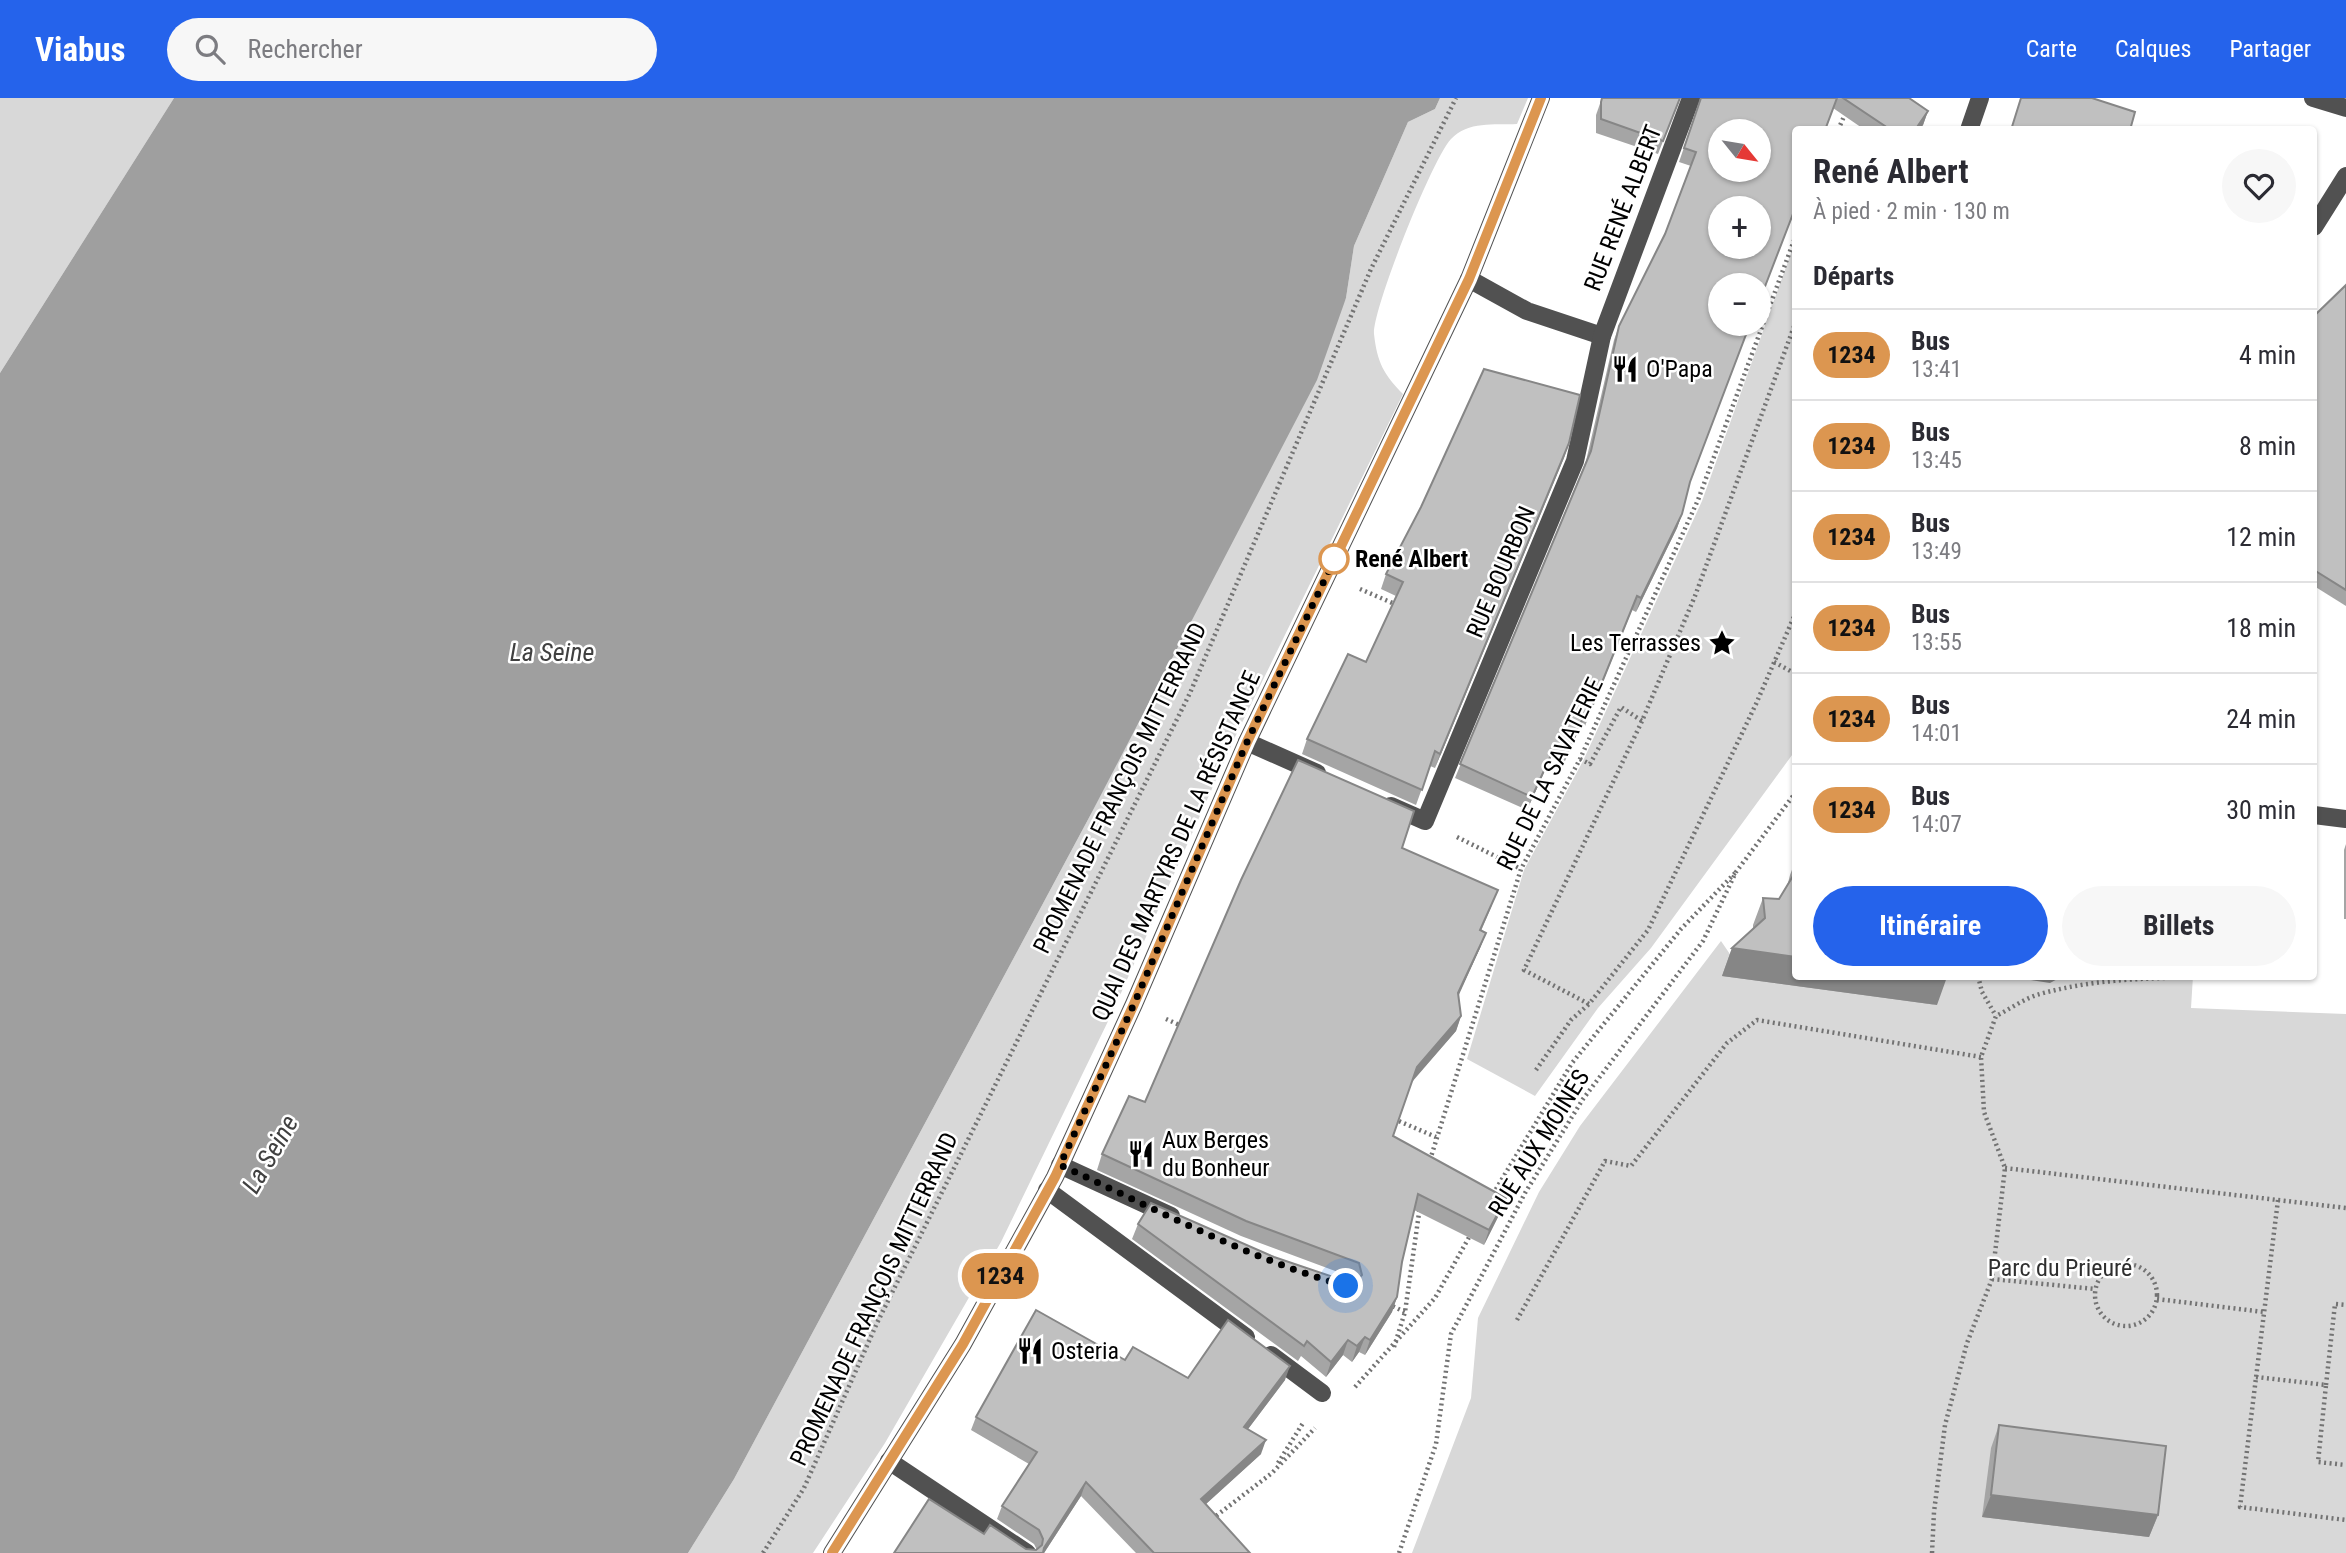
<!DOCTYPE html>
<html lang="fr">
<head>
<meta charset="utf-8">
<style>
  body { margin:0; font-family:"Roboto Condensed",sans-serif; background:#f7f7f7; color:#2b2b33; height:100vh; display:flex; flex-direction:column; font-size:26px; white-space:nowrap }
  * { box-sizing:border-box; margin:0 }
  p { font-size:23px; color:#7c7c81 }
  .icon { flex:none; width:38px; height:38px; fill:none; stroke:currentColor; stroke-width:2; stroke-linecap:round; stroke-linejoin:round }
  .map { position:relative; flex:1; overflow:hidden }
  .panel { position:absolute; left:1792px; top:28px; width:525px; height:854px; display:flex; flex-direction:column; background:#fff; border-radius:7px; box-shadow:0 2px 5px #0004 }
  .panel>* { flex:none }
  .badge { padding:0 14px; border-radius:23px; font-size:24px; line-height:46px }
  .needle { width:46px; rotate:120deg }
  .buttons { position:absolute; left:1708px; top:21px; display:grid; gap:14px }
  .buttons a { display:grid; place-items:center; width:63px; height:63px; border-radius:50%; background:#fff; box-shadow:0 2px 5px #0004; font-size:35px }
  .you { position:absolute; width:35px; height:35px; margin:-18px; border:5px solid #fff; border-radius:50%; background:#1a73e8; box-shadow:0 0 0 10px #1a73e833 }
  .map>.badge { position:absolute; translate:-50% -50%; box-shadow:0 0 0 4px #fff }
  h2 { padding:0 21px; font-size:26px; line-height:63px }
  .round { display:grid; place-items:center; flex:none; width:74px; height:74px; border-radius:37px; background:#f7f7f7 }
  .head { display:flex; align-items:center; justify-content:space-between; height:119px; padding:0 21px }
  h1 { font-size:33px; font-weight:700; line-height:52px }
  .cta { display:flex; gap:14px; margin-top:auto; padding:14px 21px }
  .cta a { flex:1; height:80px; border-radius:42px; background:#2563eb; color:#fff; font-size:28px; font-weight:700; line-height:80px; text-align:center }
  .cta a+a { background:#f7f7f7; color:#2b2b33 }
  ul { padding:0; list-style:none }
  li { display:flex; align-items:center; gap:21px; height:91px; padding:0 21px; border-top:2px solid #e1e1e2 }
  li div { flex:1 }
  li b { display:block; font-size:26px }
  li em { font-style:normal }
  li .badge { min-width:77px; font-weight:700; text-align:center }
  header { display:flex; align-items:center; gap:42px; box-sizing:border-box; height:98px; padding:0 35px; background:#2563eb; color:#fff }
  header strong { font-size:33px }
  nav { display:flex; gap:38px; margin-inline-start:auto; font-size:24px }
  .search { width:490px; height:63px; background:#f7f7f7; display:flex; align-items:center; gap:18px; box-sizing:border-box; padding:0 24px; border-radius:38px; color:#7c7c81; font-size:26px }
  .map>svg:first-child { display:block }
  .green { fill:#d8d8d8 }
  .water { fill:#9f9f9f }
  .lines { fill:none; stroke-linecap:round; stroke-linejoin:round }
  .path { stroke:#737373; stroke-width:4.5; stroke-dasharray:2 3.5; stroke-linecap:butt }
  .minor { stroke:#515151; stroke-width:18 }
  .wall { fill:#a5a5a5 }
  .shaded-wall { fill:#868686 }
  .building { fill:#c0c0c0; stroke:#868686; stroke-width:2; fill-rule:evenodd }
  .line-casing { stroke:#fff; stroke-width:16 }
  .line { stroke:#dc9650; stroke-width:10 }
  .walk { stroke:#000; stroke-width:7; stroke-dasharray:0 12.6 }
  .stop-dot { fill:#fff; stroke:#dc9650; stroke-width:3.5 }
  .labels { text-anchor:middle; stroke-width:5; stroke-linejoin:round; paint-order:stroke }
  .street-label { font-size:24px; fill:#000; stroke:#fff }
  .poi-label { font-size:24px; fill:#000; stroke:#fff; text-anchor:start }
  .stop-label { font-size:24px; font-weight:bold; fill:#000; stroke:#fff; text-anchor:start }
  .park-label { font-size:24px; fill:#2f2f2f; stroke:#fff }
  .water-label { font-size:26px; font-style:italic; fill:#404040; stroke:#fff }
</style>
</head>
<body>
<header>
<strong>Viabus</strong>
<div class="search"><svg class="icon" aria-label="search" viewBox="0 0 24 24"><circle cx="10" cy="10" r="6"/><path d="M15 15l6 6"/></svg>Rechercher</div>
<nav><a>Carte</a><a>Calques</a><a>Partager</a></nav>
</header>
<div class="map">
<svg width="2346" height="1455" viewBox="0 0 2346 1455">
  <rect width="100%" height="100%" fill="#fff"/>
  <g class="green">
    <polygon points="0,0 174,0 0,275"/>
    <path d="M1440 0H1528L1517 26C1494 27 1468 23 1451 41 1433 59 1372 212 1374 236 1377 264 1384 277 1403 296L1235 639 1113 913 1001 1144 885 1345 813 1455H688L734 1381 1091 716 1346 200 1354 148 1408 24 1435 11Z"/>
    <polygon points="1795,144 1795,653 1651,850 1598,910 1535,998 1467,961 1524,772 1583,663 1702,403"/>
    <polygon points="1721,843 1736,865 1741,880 2193,878 2191,910 2346,916 2346,1455 1412,1455 1471,1300 1478,1220 1539,1094 1580,1028"/>
  </g>
  <polygon class="water" points="174,0 1440,0 1435,11 1408,24 1354,148 1346,200 1317,282 1091,716 734,1381 688,1455 0,1455 0,275"/>
  <g class="lines">
    <g class="path">
      <polyline points="1838,32 1846,14"/>
      <polyline points="1796,223 1695,498 1642,623 1524,872 1589,906 1648,832 1756,606 1796,514"/>
      <polyline points="1360,491 1397,507"/>
      <polyline points="1774,564 1796,576"/>
      <polyline points="1580,661 1590,666 1621,609 1642,623"/>
      <polyline points="1457,739 1521,771"/>
      <polyline points="1978,878 1982,894 1996,918"/>
      <polyline points="1166,921 1184,929"/>
      <polyline points="1536,972 1571,922 1589,906"/>
      <polyline points="1394,1021 1436,1039"/>
      <polyline points="1430,1062 1521,771 1580,661 1698,402 1796,137"/>
      <polyline points="2005,1070 2346,1110"/>
      <polyline points="1493,1096 1572,965 1681,831 1736,774"/>
      <polyline points="2278,1102 2240,1409 2346,1422"/>
      <circle cx="2126" cy="1197" r="31"/>
      <polyline points="1992,1181 2095,1191"/>
      <polyline points="2157,1201 2264,1214"/>
      <polyline points="1388,1206 1405,1214"/>
      <polyline points="1517,1222 1605,1063 1631,1068 1727,945 1757,922 1981,959"/>
      <polyline points="1394,1249 1405,1214 1420,1108"/>
      <polyline points="2256,1279 2326,1287 2318,1364 2346,1367"/>
      <polyline points="2326,1287 2335,1206 2346,1207"/>
      <polyline points="1355,1289 1435,1200 1472,1134"/>
      <polyline points="1278,1365 1303,1325"/>
      <polyline points="1212,1421 1272,1375 1315,1330"/>
      <polyline points="763,1455 804,1390 877,1225 1190,595 1371,171 1456,0"/>
      <polyline points="1399,1455 1436,1346 1451,1236 1525,1095 1583,1001 1703,843 1736,774 1796,694"/>
      <path d="M1932 1455 1934 1414 1945 1327 1967 1245 1992 1181 2005 1070 1984 1014 1981 959 1996 918C2010 911 2025 900 2040 896 2097 880 2155 880 2213 879"/>
    </g>
    <g class="minor">
      <polyline points="2313,0 2346,10"/>
      <polyline points="1969,32 1980,0"/>
      <polyline points="2314,129 2346,78"/>
      <polyline points="1469,181 1527,213 1602,238"/>
      <polyline points="1247,644 1317,675"/>
      <polyline points="1391,708 1425,723 1575,363 1602,238 1691,0"/>
      <polyline points="2314,717 2346,721"/>
      <polyline points="1060,1067 1171,1118"/>
      <polyline points="1047,1092 1246,1239"/>
      <polyline points="1271,1257 1322,1295"/>
      <polyline points="889,1363 1027,1455"/>
      <polyline points="832,1455 963,1246 1055,1079 1134,906 1247,644 1469,181 1541,0"/>
    </g>
  </g>
  <g class="wall">
    <polygon points="1602,0 1680,0 1658,56 1596,35 1596,17"/>
    <polygon points="1701,0 1909,0 1928,13 1923,27 1919,32 1865,32 1833,10 1689,386 1682,416 1677,430 1636,514 1632,512 1585,628 1581,627 1564,665 1551,659 1527,712 1455,680 1586,363 1614,242 1619,228 1665,136 1691,68 1679,64"/>
    <polygon points="2346,187 2346,508 2314,488 2314,218"/>
    <polygon points="1569,345 1435,670 1430,668 1416,707 1302,656 1307,641 1366,564 1396,498 1381,491 1386,476"/>
    <polygon points="2346,746 2346,821 2344,821 2344,752"/>
    <polygon points="1402,750 1492,807 1481,833 1486,835 1480,850 1458,897 1461,918 1456,933 1412,983 1393,1038 1506,1100 1500,1115 1484,1147 1414,1112 1402,1164 1397,1199 1392,1214 1365,1257 1359,1254 1352,1264 1343,1257 1326,1279 1301,1258 1298,1263 1132,1141 1138,1126 1274,1159 1348,1184 1355,1184 1354,1180 1241,1138 1097,1072 1102,1056 1145,1004"/>
    <polygon points="1796,761 1796,878 1937,907 1722,878 1732,850 1753,831 1753,827 1763,800 1779,801 1788,785 1790,777"/>
    <polygon points="1125,1262 1188,1280 1285,1282 1248,1331 1261,1356 1206,1406 1250,1455 1136,1455 1081,1398 1044,1455 894,1455 984,1436 1026,1451 1037,1452 1034,1446 997,1421 1002,1408 1029,1366 971,1332 976,1319"/>
    <polygon points="1999,1327 2158,1417 2149,1439 1982,1419 1991,1350"/>
  </g>
  <g class="shaded-wall">
    <polygon points="1928,13 1923,27 1919,32 1915,32"/>
    <polygon points="1569,345 1564,360 1435,670 1440,656"/>
    <polygon points="1682,416 1677,430 1636,514 1641,500"/>
    <polygon points="1586,613 1581,627 1564,665 1569,651"/>
    <polygon points="1556,646 1551,659 1527,712 1532,699"/>
    <polygon points="1486,835 1480,850 1453,910 1458,895"/>
    <polygon points="1732,850 1796,859 1796,878 1947,879 1937,907 1722,878"/>
    <polygon points="2019,878 2063,878 2050,885 2018,880"/>
    <polygon points="1461,918 1456,933 1412,984 1417,969"/>
    <polygon points="1506,1100 1500,1115 1484,1147 1489,1132"/>
    <polygon points="1397,1199 1392,1214 1365,1257 1370,1242"/>
    <polygon points="1365,1239 1359,1254 1352,1264 1357,1248"/>
    <polygon points="1348,1242 1343,1257 1326,1279 1331,1264"/>
    <polygon points="1290,1268 1285,1282 1239,1343 1244,1329"/>
    <polygon points="1266,1342 1261,1356 1196,1415 1201,1401"/>
    <polygon points="1086,1384 1081,1398 1044,1455 1042,1455 1044,1450"/>
    <polygon points="1991,1397 2158,1417 2149,1439 1982,1419"/>
  </g>
  <g class="building">
    <polygon points="1602,0 1680,0 1663,43 1601,21 1601,4"/>
    <path d="M1701 0H1837L1825 32H1796V108L1759 204V187H1720V226H1750L1690 384 1682 416 1641 500 1637 498 1590 614 1586 613 1569 651 1556 646 1532 699 1460 666 1591 353 1619 228 1665 136 1696 54 1684 50ZM1720 33H1759V72H1720ZM1720 110H1759V149H1720Z"/>
    <polygon points="1843,0 1909,0 1928,13 1915,32 1891,32"/>
    <polygon points="2021,0 2092,0 2135,14 2130,32 2011,32"/>
    <polygon points="2346,187 2346,492 2314,472 2314,218"/>
    <polygon points="1484,271 1580,297 1569,345 1440,656 1435,653 1422,692 1307,641 1348,556 1366,564 1403,484 1386,476 1421,409"/>
    <polygon points="1298,662 1414,713 1402,750 1498,792 1480,832 1486,835 1458,895 1461,918 1417,969 1393,1038 1506,1100 1489,1132 1418,1096 1402,1164 1397,1199 1370,1242 1365,1239 1357,1248 1348,1242 1331,1264 1307,1243 1304,1248 1138,1126 1151,1105 1274,1159 1348,1184 1355,1184 1362,1177 1359,1165 1246,1123 1102,1056 1129,998 1145,1004 1241,782"/>
    <polygon points="1796,773 1796,859 1732,850 1765,820 1763,800 1779,801"/>
    <polygon points="1036,1212 1125,1262 1133,1249 1188,1280 1228,1222 1290,1268 1244,1329 1266,1342 1201,1401 1250,1455 1154,1455 1086,1384 1044,1450 1043,1455 894,1455 929,1401 984,1436 990,1427 1026,1451 1036,1452 1042,1447 1043,1441 1039,1432 1002,1408 1037,1354 976,1319"/>
    <polygon points="1999,1327 2166,1348 2158,1417 1991,1397"/>
  </g>
  <g class="lines">
    <defs>
      <polyline id="line" points="832,1455 963,1246 1055,1079 1134,906 1247,644 1469,181 1541,0"/>
    </defs>
    <use href="#line" class="line-casing"/>
    <use href="#line" class="line"/>
    <path class="walk" d="M1334 461 1337 456 1247 644 1134 906 1060 1067C1154 1110 1246 1160 1346 1188"/>
  </g>
  <defs>
    <symbol id="restaurant-bare" viewBox="-9 -9 18 18"><path d="M-5-6h1v4h1v-4h1v4h1v-4h1v5L-1.5 .5V6h-2V.5L-5-1ZM5-6V6H3V1.5H1.5Q1.5-4 5-6Z" fill="#000" stroke="#fff" stroke-width="2.5" paint-order="stroke"/></symbol>
    <symbol id="sight-bare" viewBox="-9 -9 18 18"><path d="M0-6L1.8-2.2L6-1.7L2.9 1.2L3.7 5.4L0 3.3L-3.7 5.4L-2.9 1.2L-6-1.7L-1.8-2.2Z" fill="#000" stroke="#fff" stroke-width="2.5" paint-order="stroke"/></symbol>
  </defs>
  <g fill-rule="evenodd">
    <use href="#restaurant-bare" x="1606" y="252" width="38" height="38"/>
    <use href="#sight-bare" x="1703" y="526" width="38" height="38"/>
    <use href="#restaurant-bare" x="1122" y="1037" width="38" height="38"/>
    <use href="#restaurant-bare" x="1011" y="1234" width="38" height="38"/>
  </g>
  <circle class="stop-dot" cx="1334" cy="461" r="14"/>
  <g class="labels">
    <g class="street-label">
      <text transform="translate(1623 110) rotate(-69)" y="8">RUE RENÉ ALBERT</text>
      <text transform="translate(1501 474) rotate(-67)" y="8">RUE BOURBON</text>
      <text transform="translate(1550 676) rotate(-64)" y="8">RUE DE LA SAVATERIE</text>
      <text transform="translate(1120 690) rotate(-64)" y="8">PROMENADE FRANÇOIS MITTERRAND</text>
      <text transform="translate(1176 748) rotate(-66)" y="8">QUAI DES MARTYRS DE LA RÉSISTANCE</text>
      <text transform="translate(1539 1045) rotate(-58)" y="8">RUE AUX MOINES</text>
      <text transform="translate(874 1201) rotate(-65)" y="8">PROMENADE FRANÇOIS MITTERRAND</text>
    </g>
    <g class="poi-label">
      <text x="1646" y="279">O'Papa</text>
      <text x="1701" y="553" text-anchor="end">Les Terrasses</text>
      <text x="1162" y="1050">Aux Berges<tspan x="1162" dy="28">du Bonheur</tspan></text>
      <text x="1051" y="1261">Osteria</text>
    </g>
    <g class="stop-label">
      <text x="1355" y="469">René Albert</text>
    </g>
    <g class="park-label">
      <text x="2060" y="1178">Parc du Prieuré</text>
    </g>
    <g class="water-label">
      <text x="552" y="563">La Seine</text>
      <text transform="translate(270 1056) rotate(-60)" y="9">La Seine</text>
    </g>
  </g>
</svg>
<div class="buttons">
<a><svg class="needle" viewBox="-14 -14 28 28"><path d="M0-13l5 13h-10z" fill="#e53935"/><path d="M0 13l5-13h-10z" fill="#7c7c81"/></svg></a>
<a>+</a>
<a>−</a>
</div>
<div class="you" style="left:1346px;top:1188px"></div>
<b class="badge" style="left:1000px;top:1178px;background:#dc9650;color:#111">1234</b>
<section class="panel">
<div class="head"><div><h1>René Albert</h1><p>À pied · 2 min · 130 m</p></div><a class="round"><svg class="icon" aria-label="heart" viewBox="0 0 24 24"><path d="M12 20l-8-8c-3-5 5-10 8-4 3-6 11-1 8 4z"/></svg></a></div>
<h2>Départs</h2>
<ul>
<li><span class="badge" style="background:#dc9650;color:#111">1234</span><div><b>Bus</b><p>13:41</p></div><em>4 min</em></li>
<li><span class="badge" style="background:#dc9650;color:#111">1234</span><div><b>Bus</b><p>13:45</p></div><em>8 min</em></li>
<li><span class="badge" style="background:#dc9650;color:#111">1234</span><div><b>Bus</b><p>13:49</p></div><em>12 min</em></li>
<li><span class="badge" style="background:#dc9650;color:#111">1234</span><div><b>Bus</b><p>13:55</p></div><em>18 min</em></li>
<li><span class="badge" style="background:#dc9650;color:#111">1234</span><div><b>Bus</b><p>14:01</p></div><em>24 min</em></li>
<li><span class="badge" style="background:#dc9650;color:#111">1234</span><div><b>Bus</b><p>14:07</p></div><em>30 min</em></li>
</ul>
<div class="cta"><a>Itinéraire</a><a>Billets</a></div>
</section>
</div>
</body>
</html>
